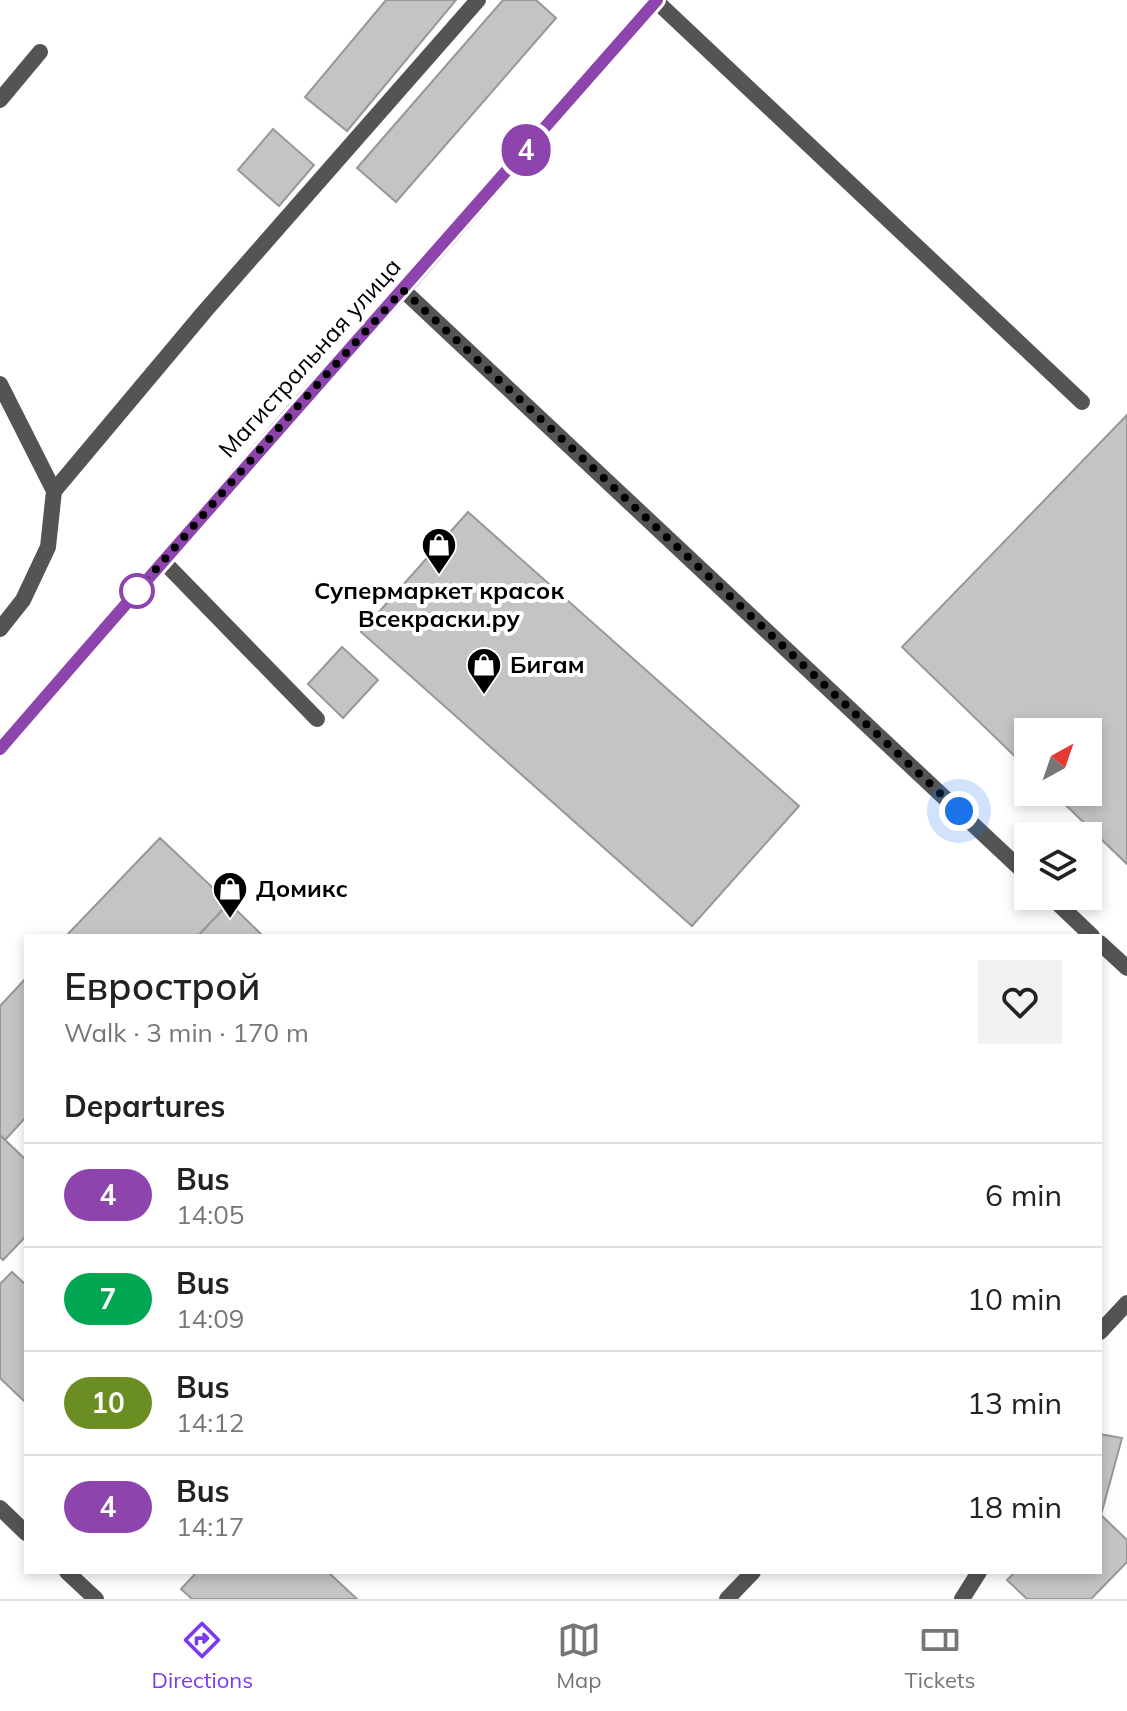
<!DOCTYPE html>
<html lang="en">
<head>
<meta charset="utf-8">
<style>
  body { margin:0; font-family:Mulish,sans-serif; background:#f2f2f2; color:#222; height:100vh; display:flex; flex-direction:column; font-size:30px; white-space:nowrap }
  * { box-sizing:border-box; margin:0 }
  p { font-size:26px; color:#767676 }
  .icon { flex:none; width:44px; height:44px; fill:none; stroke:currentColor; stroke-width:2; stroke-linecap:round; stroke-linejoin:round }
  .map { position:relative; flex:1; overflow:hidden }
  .sheet { position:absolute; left:24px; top:934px; width:1078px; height:640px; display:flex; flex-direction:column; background:#fff; border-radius:0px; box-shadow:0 4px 12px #0003 }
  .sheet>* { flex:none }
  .badge { padding:0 16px; border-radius:26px; font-size:28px; line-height:52px }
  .needle { width:52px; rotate:40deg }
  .tools { position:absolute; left:1014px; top:718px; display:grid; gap:16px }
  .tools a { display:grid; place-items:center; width:88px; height:88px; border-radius:0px; background:#fff; box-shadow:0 4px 12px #0003; font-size:40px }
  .you { position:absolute; width:40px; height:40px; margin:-20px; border:6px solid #fff; border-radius:50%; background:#1a73e8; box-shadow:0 0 0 12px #1a73e833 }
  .map>.badge { position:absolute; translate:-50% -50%; box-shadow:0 0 0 4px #fff }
  h2 { padding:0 40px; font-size:30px; line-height:72px }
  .round { display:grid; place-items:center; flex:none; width:84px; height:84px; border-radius:0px; background:#f2f2f2 }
  .head { display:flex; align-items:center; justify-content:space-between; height:136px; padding:0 40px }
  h1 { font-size:38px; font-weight:600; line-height:60px }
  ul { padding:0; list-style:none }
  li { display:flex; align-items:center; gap:24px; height:104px; padding:0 40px; border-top:2px solid #e0e0e0 }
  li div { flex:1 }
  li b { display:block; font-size:30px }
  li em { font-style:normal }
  li .badge { min-width:88px; font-weight:700; text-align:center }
  .tab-bar { display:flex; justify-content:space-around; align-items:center; height:112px; border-top:2px solid #e0e0e0; background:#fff; font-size:22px; color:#767676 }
  .tab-bar a { display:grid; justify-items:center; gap:4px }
  .tab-bar .active { color:#7c3aed }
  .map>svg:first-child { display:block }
  .building { fill:#c4c4c4; stroke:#989898; stroke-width:2 }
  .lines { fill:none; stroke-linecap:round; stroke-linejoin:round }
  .lane { stroke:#545454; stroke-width:16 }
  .street { stroke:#545454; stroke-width:16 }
  .secondary { stroke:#212121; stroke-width:16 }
  .line-casing { stroke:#fff; stroke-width:18 }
  .line { stroke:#8e44ad; stroke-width:12 }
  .walk { stroke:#000; stroke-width:8; stroke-dasharray:0 14.4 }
  .stop-dot { fill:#fff; stroke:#8e44ad; stroke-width:4 }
  .labels { text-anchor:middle; stroke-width:8; stroke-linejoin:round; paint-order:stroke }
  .street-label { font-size:24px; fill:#000; stroke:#fff }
  .poi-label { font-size:24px; font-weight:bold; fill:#000; stroke:#fff; text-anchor:start }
</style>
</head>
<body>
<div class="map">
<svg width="1127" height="1599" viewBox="0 0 1127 1599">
  <rect width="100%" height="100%" fill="#fff"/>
  <g class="building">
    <polygon points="386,0 456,0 347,131 305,97"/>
    <polygon points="503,0 536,0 556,18 396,202 357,168"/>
    <polygon points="273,129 314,165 279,206 238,170"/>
    <polygon points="1127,415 1127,864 1052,792 1088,792 1088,732 1028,732 1028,769 902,647"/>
    <polygon points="468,512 799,806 692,926 361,632"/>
    <polygon points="342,647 378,680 343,718 308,684"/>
    <polygon points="160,838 229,903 198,936 66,936"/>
    <polygon points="229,903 263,936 198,936"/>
    <polygon points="26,978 26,1117 5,1140 0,1135 0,1006"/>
    <polygon points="0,1135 26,1160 26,1236 3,1260 0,1257"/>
    <polygon points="12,1272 26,1285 26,1403 0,1378 0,1284"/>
    <polygon points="1100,1434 1122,1438 1101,1515 1100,1514"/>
    <polygon points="1100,1514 1127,1540 1127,1562 1091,1599 1027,1599 1007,1580 1015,1572 1100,1572"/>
    <polygon points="197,1572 328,1572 357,1599 192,1599 181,1589"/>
  </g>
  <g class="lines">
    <g class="lane">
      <polyline points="656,1 1082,402"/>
      <polyline points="0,100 40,52"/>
      <polyline points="0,384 54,491 48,547 23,600 0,629"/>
      <polyline points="54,491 205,311 478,0"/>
      <polyline points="163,561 317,719"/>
      <polyline points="1100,1332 1127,1303"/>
      <polyline points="0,1508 26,1533"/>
      <polyline points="67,1572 96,1599"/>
      <polyline points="727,1599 753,1572"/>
      <polyline points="962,1599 979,1572"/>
    </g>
    <g class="street">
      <polyline points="403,290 1028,876"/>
      <polyline points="1050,896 1092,936"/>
      <polyline points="1100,943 1127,968"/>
    </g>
    <polyline class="secondary" points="0,749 298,406 403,290 657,0"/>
  </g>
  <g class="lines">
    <defs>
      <path id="line" d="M0 749C217 498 438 249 657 0"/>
    </defs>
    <use href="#line" class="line-casing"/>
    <use href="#line" class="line"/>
    <polyline class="walk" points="137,591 298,406 403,290 959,811"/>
  </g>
  <defs>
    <symbol id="shop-pin" viewBox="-11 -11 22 30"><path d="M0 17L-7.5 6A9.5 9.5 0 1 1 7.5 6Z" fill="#000" stroke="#fff"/><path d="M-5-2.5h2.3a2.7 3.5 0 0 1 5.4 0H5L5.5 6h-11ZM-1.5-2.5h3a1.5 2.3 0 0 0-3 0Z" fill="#fff"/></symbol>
  </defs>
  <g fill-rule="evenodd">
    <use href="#shop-pin" x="419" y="525" width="40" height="54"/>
    <use href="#shop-pin" x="464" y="645" width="40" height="54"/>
    <use href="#shop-pin" x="210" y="869" width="40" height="54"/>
  </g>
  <circle class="stop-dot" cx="137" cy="591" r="16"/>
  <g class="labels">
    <g class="street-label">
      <text transform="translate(310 358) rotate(-48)" y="8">Магистральная улица</text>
    </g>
    <g class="poi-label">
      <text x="439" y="599" text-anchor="middle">Супермаркет красок<tspan x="439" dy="28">Всекраски.ру</tspan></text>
      <text x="510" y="673">Бигам</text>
      <text x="256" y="897">Домикс</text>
    </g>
  </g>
</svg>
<div class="tools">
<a><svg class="needle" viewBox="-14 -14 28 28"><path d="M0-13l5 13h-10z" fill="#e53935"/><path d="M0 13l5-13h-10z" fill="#767676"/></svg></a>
<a><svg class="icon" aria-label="layers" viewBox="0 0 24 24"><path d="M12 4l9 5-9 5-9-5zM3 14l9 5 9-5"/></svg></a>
</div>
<div class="you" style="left:959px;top:811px"></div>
<b class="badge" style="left:526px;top:150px;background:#8e44ad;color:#fff">4</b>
<section class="sheet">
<div class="head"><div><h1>Еврострой</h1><p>Walk · 3 min · 170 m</p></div><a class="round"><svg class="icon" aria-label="heart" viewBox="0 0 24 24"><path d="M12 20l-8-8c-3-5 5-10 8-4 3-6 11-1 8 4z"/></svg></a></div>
<h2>Departures</h2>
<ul>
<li><span class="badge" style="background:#8e44ad;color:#fff">4</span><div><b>Bus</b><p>14:05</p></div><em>6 min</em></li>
<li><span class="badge" style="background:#00a651;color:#fff">7</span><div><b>Bus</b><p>14:09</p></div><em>10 min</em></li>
<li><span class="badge" style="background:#6b8e23;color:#fff">10</span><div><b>Bus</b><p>14:12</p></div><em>13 min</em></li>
<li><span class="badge" style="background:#8e44ad;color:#fff">4</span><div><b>Bus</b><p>14:17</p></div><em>18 min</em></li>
</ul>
</section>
</div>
<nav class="tab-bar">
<a class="active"><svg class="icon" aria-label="directions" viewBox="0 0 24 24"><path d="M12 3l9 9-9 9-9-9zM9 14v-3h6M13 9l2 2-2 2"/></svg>Directions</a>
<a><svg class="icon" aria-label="map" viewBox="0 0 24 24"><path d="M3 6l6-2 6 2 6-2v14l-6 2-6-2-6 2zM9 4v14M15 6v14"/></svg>Map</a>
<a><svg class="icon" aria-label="tickets" viewBox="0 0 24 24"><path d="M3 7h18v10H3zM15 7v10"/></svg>Tickets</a>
</nav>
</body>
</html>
